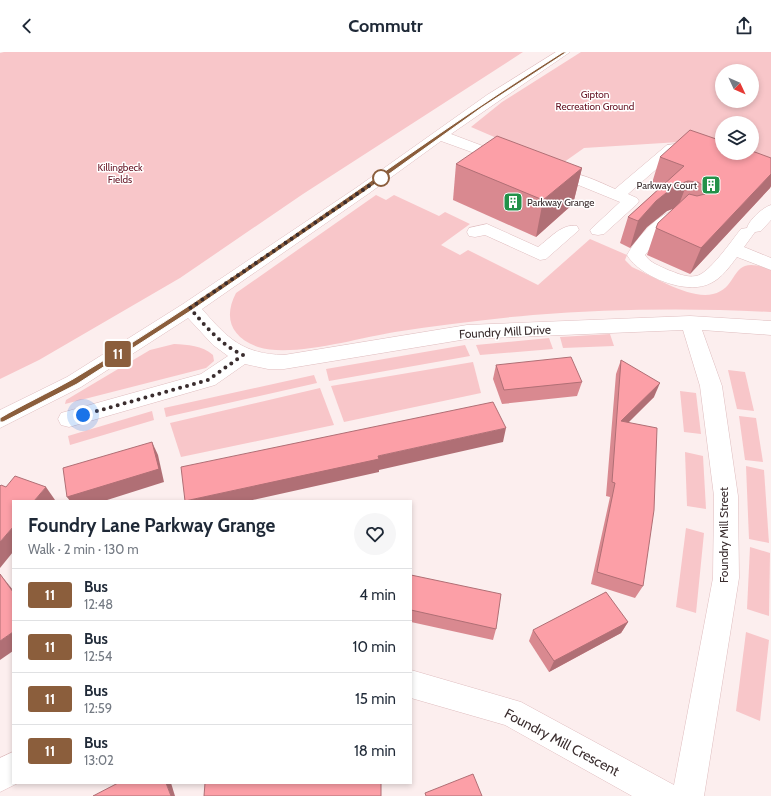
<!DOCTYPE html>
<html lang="en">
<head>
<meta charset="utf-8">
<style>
  body { margin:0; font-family:Cabin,sans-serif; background:#f6f6f7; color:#1f2937; height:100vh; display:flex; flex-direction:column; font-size:15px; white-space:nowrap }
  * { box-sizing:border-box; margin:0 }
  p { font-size:13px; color:#747a83 }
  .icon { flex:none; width:22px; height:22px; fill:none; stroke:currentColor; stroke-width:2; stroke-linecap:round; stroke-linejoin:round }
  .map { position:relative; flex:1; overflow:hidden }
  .sheet { position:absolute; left:12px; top:448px; width:400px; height:284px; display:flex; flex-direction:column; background:#fff; border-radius:0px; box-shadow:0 2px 6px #0003 }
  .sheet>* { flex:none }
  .badge { padding:0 8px; border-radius:3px; font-size:14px; line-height:26px }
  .needle { width:26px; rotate:134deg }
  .fabs { position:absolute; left:715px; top:12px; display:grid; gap:8px }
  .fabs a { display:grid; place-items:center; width:44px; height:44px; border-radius:50%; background:#fff; box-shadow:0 2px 6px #0003; font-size:20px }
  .you { position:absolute; width:20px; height:20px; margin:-10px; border:3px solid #fff; border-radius:50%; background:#1a73e8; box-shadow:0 0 0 6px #1a73e833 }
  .map>.badge { position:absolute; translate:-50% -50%; box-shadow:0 0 0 2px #fff }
  .round { display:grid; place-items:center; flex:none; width:42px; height:42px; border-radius:21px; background:#f6f6f7 }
  .overview { display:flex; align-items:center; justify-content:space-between; height:68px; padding:0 16px }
  h1 { font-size:19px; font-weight:800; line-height:30px }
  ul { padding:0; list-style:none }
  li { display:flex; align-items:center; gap:12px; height:52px; padding:0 16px; border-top:1px solid #e0e1e3 }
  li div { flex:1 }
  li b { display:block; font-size:15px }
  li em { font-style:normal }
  li .badge { min-width:44px; font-weight:700; text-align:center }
  header { display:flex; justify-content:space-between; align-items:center; height:52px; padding:0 16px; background:#fff; font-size:18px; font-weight:800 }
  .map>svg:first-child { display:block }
  .green { fill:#f8c6c9; fill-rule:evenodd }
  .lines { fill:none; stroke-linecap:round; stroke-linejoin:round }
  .minor-casing { stroke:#dfbdbf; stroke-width:1 }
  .minor { fill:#fff; fill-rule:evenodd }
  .wall { fill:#d98990 }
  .shaded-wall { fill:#b06f75 }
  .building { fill:#fc9fa7; stroke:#b06f75 }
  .line { fill:#8b5e3c; stroke:#fff }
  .walk { stroke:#3a2d2e; stroke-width:4; stroke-dasharray:0 7.2 }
  .stop-dot { fill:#fff; stroke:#8b5e3c; stroke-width:2 }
  .labels { text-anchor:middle; stroke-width:3; stroke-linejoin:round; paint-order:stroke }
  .far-park-label { font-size:10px; fill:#671626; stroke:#fff }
  .far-poi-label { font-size:10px; fill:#3a2d2e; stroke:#fff; text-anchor:end }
  .street-label { font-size:12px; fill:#3a2d2e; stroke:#fff }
  .near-street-label { font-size:14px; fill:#3a2d2e; stroke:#fff }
</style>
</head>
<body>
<header><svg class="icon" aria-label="back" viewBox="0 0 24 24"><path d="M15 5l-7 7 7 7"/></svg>Commutr<svg class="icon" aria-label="share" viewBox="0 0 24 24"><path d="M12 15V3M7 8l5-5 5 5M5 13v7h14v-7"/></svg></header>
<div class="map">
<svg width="771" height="744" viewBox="0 0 771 744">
  <rect width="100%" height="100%" fill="#fceeee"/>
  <g class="green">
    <polygon points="4,0 523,0 303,142 180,226 39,308 0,327 0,1"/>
    <path d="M581 0H771V115L752 101V71H722V98L695 89 584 96 560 113 471 75 502 50ZM722 19H752V49H722Z"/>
    <path d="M376 143 386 148 394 143 439 164 445 160 470 172 441 193 460 203 468 198 538 233 590 187 627 203 625 208 632 215C653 224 690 248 713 242 741 236 728 200 771 218V260C692 256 611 257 533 263 487 267 440 273 395 280 358 286 292 306 258 295 231 285 223 266 236 241Z"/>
    <polygon points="610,282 614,294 563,296 560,285"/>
    <polygon points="549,286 553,297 480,303 476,293"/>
    <path d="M174 292C188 293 202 293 213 303L214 309 206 316 65 352 66 348 150 298Z"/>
    <polygon points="465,293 470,304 329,329 326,317"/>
    <polygon points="473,310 481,341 344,370 331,334"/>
    <polygon points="728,318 745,320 754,359 737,357"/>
    <polygon points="314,323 317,331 166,365 164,356"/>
    <polygon points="320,336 334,373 181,405 170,371"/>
    <polygon points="680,339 696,341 701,382 684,380"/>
    <polygon points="152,359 154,368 70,393 68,384"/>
    <polygon points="739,364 756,366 763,410 745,408"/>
    <polygon points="685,400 703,404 706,457 687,454"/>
    <polygon points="746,414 764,418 769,491 749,487"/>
    <polygon points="686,476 704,481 696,561 676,555"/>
    <polygon points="750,495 770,501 769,564 747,557"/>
    <polygon points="746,580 769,588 760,669 736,659"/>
  </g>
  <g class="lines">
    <defs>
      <g id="minor">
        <path d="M556 0H570L451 82 512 105 515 108 512 111H502L441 89 368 142 202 257C228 287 243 302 284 303L467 273 690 264 771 269V283L702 278 722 334 738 444 739 526 704 744H632L505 673 411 646V618L521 650 674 733 713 526 714 444 700 334 683 278 467 287 284 317H268L245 312 215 333 69 375 61 373 58 367 61 361 201 322 228 304 213 293 188 266 81 335 0 376V358L67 325 183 252 356 136 487 43Z"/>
        <path d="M684 91 689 92 691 95 689 98 676 100 628 142 637 146 639 149 637 152 604 182 598 183 592 182 590 178 620 150 571 130 545 127 542 124 545 121C569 115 593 127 615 137L667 93Z"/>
        <path d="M771 153V168L761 179 755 180 744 195 771 206V218L737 205C730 214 722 226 711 231 688 244 640 225 627 203 636 187 663 153 684 159L686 162 661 183 645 203C650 211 660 214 668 218 677 221 686 226 696 224 709 222 732 188 741 177L747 176C749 168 763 155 771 153Z"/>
        <path d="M487 172 538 195C549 187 562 171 577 174L579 178 546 207 540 208 485 183 475 185 469 184 467 180 469 176Z"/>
        <polygon points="13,700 13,731 18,731 0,740 0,706"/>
      </g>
    </defs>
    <use href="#minor" class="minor-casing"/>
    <use href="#minor" class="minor"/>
  </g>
  <g class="wall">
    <polygon points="660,105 771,106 771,134 770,136 690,222 647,203 656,176 674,156 667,159 647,175 630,196 620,191 628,165 661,135 652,131"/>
    <polygon points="456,112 582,116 573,152 536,185 453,148"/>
    <polygon points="621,308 654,345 628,370 643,534 635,546 591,532 610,445 606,444 616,322"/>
    <polygon points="496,313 582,330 577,344 502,352 493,327"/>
    <polygon points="411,523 496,577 493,588 411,570"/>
    <polygon points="628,570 621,581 549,620 529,589 533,578"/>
  </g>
  <g class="shaded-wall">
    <polygon points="582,116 573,152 536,185 543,148"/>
    <polygon points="771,122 771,134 770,136 690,222 701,196"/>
    <polygon points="688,129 678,155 667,159 647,175 630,196 638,169 656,149 676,133"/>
    <polygon points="660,331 654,345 616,383 621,369"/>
    <polygon points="506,376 503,390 379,418 379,420 248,449 185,449 378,404"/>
    <polygon points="152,390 158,403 164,430 104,449 70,449 67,445"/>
    <polygon points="46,435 55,448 54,449 34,449"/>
    <polygon points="13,475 13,500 0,516 0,490"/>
    <polygon points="0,522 13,538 13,540"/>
    <polygon points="628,570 621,581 549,620 554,609"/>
    <polygon points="13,580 13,599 0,608 0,589"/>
    <polygon points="166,731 171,731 175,744 171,744"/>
  </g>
  <g class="building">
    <polygon points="690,78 722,89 722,101 752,101 752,99 771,106 771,122 701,196 656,176 658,171 689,142 697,144 705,142 707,137 698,130 688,129 676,133 656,149 638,169 628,165 684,114 660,105"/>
    <polygon points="497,84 582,116 543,148 456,112"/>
    <polygon points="571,305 582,330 504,338 496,313"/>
    <polygon points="621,308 660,331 621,369 657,376 654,458 643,534 597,520 615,431 612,430"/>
    <polygon points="493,350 506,376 378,404 379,407 185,449 181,415"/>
    <polygon points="152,390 159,417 67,445 63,416"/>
    <polygon points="15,424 46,435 34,449 13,449 13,475 0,490 0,434 1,433 6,435"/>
    <polygon points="0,522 13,540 13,580 0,589"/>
    <polygon points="411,523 501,542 496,577 411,558"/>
    <polygon points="606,540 628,570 554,609 533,578"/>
    <polygon points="473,722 482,744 426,744 425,741"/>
    <polygon points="118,731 166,731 171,744 93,744"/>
    <polygon points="205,731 381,731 381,744 204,744"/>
  </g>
  <path class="line" d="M563 0H567L481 56 364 140 192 258 77 332 3 370H0V366C22 353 48 341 73 327 242 226 397 105 563 0Z"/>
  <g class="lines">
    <path class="walk" d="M83 363 208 328 243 303C220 292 206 275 190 256L382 125 381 126"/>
  </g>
  <defs>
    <symbol id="building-square" viewBox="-11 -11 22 22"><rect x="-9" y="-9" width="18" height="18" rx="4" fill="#239149" stroke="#fff"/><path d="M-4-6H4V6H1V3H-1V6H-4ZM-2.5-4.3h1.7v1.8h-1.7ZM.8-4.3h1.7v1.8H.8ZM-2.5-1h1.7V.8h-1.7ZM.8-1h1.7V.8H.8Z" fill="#fff"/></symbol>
  </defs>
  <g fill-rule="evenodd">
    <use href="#building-square" x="700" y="122" width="22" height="22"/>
    <use href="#building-square" x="502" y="139" width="22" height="22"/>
  </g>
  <circle class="stop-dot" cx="381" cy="126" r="8"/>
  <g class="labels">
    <g class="far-park-label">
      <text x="595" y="46">Gipton<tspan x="595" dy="12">Recreation Ground</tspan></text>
      <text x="120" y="119">Killingbeck<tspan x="120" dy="12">Fields</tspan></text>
    </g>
    <g class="far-poi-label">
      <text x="697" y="137">Parkway Court</text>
      <text x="527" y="154" text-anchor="start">Parkway Grange</text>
    </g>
    <g class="street-label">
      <text transform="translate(505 280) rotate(-3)" y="4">Foundry Mill Drive</text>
      <text transform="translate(724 483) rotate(-90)" y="4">Foundry Mill Street</text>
    </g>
    <g class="near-street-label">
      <text transform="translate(562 690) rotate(28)" y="5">Foundry Mill Crescent</text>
    </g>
  </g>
</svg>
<div class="fabs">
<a><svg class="needle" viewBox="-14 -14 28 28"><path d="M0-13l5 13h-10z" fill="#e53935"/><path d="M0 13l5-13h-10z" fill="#747a83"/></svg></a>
<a><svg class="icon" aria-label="layers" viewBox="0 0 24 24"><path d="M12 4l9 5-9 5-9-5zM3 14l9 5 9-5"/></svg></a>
</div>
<div class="you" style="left:83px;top:363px"></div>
<b class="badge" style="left:118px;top:302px;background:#8b5e3c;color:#fff">11</b>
<section class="sheet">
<div class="overview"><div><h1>Foundry Lane Parkway Grange</h1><p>Walk · 2 min · 130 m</p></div><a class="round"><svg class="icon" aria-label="heart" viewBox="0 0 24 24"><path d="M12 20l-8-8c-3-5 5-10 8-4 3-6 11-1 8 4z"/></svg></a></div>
<ul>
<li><span class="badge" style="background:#8b5e3c;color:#fff">11</span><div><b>Bus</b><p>12:48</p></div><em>4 min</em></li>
<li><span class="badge" style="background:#8b5e3c;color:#fff">11</span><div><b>Bus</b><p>12:54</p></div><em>10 min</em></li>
<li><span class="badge" style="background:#8b5e3c;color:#fff">11</span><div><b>Bus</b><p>12:59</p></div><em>15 min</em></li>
<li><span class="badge" style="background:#8b5e3c;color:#fff">11</span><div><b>Bus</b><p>13:02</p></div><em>18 min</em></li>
</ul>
</section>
</div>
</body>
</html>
